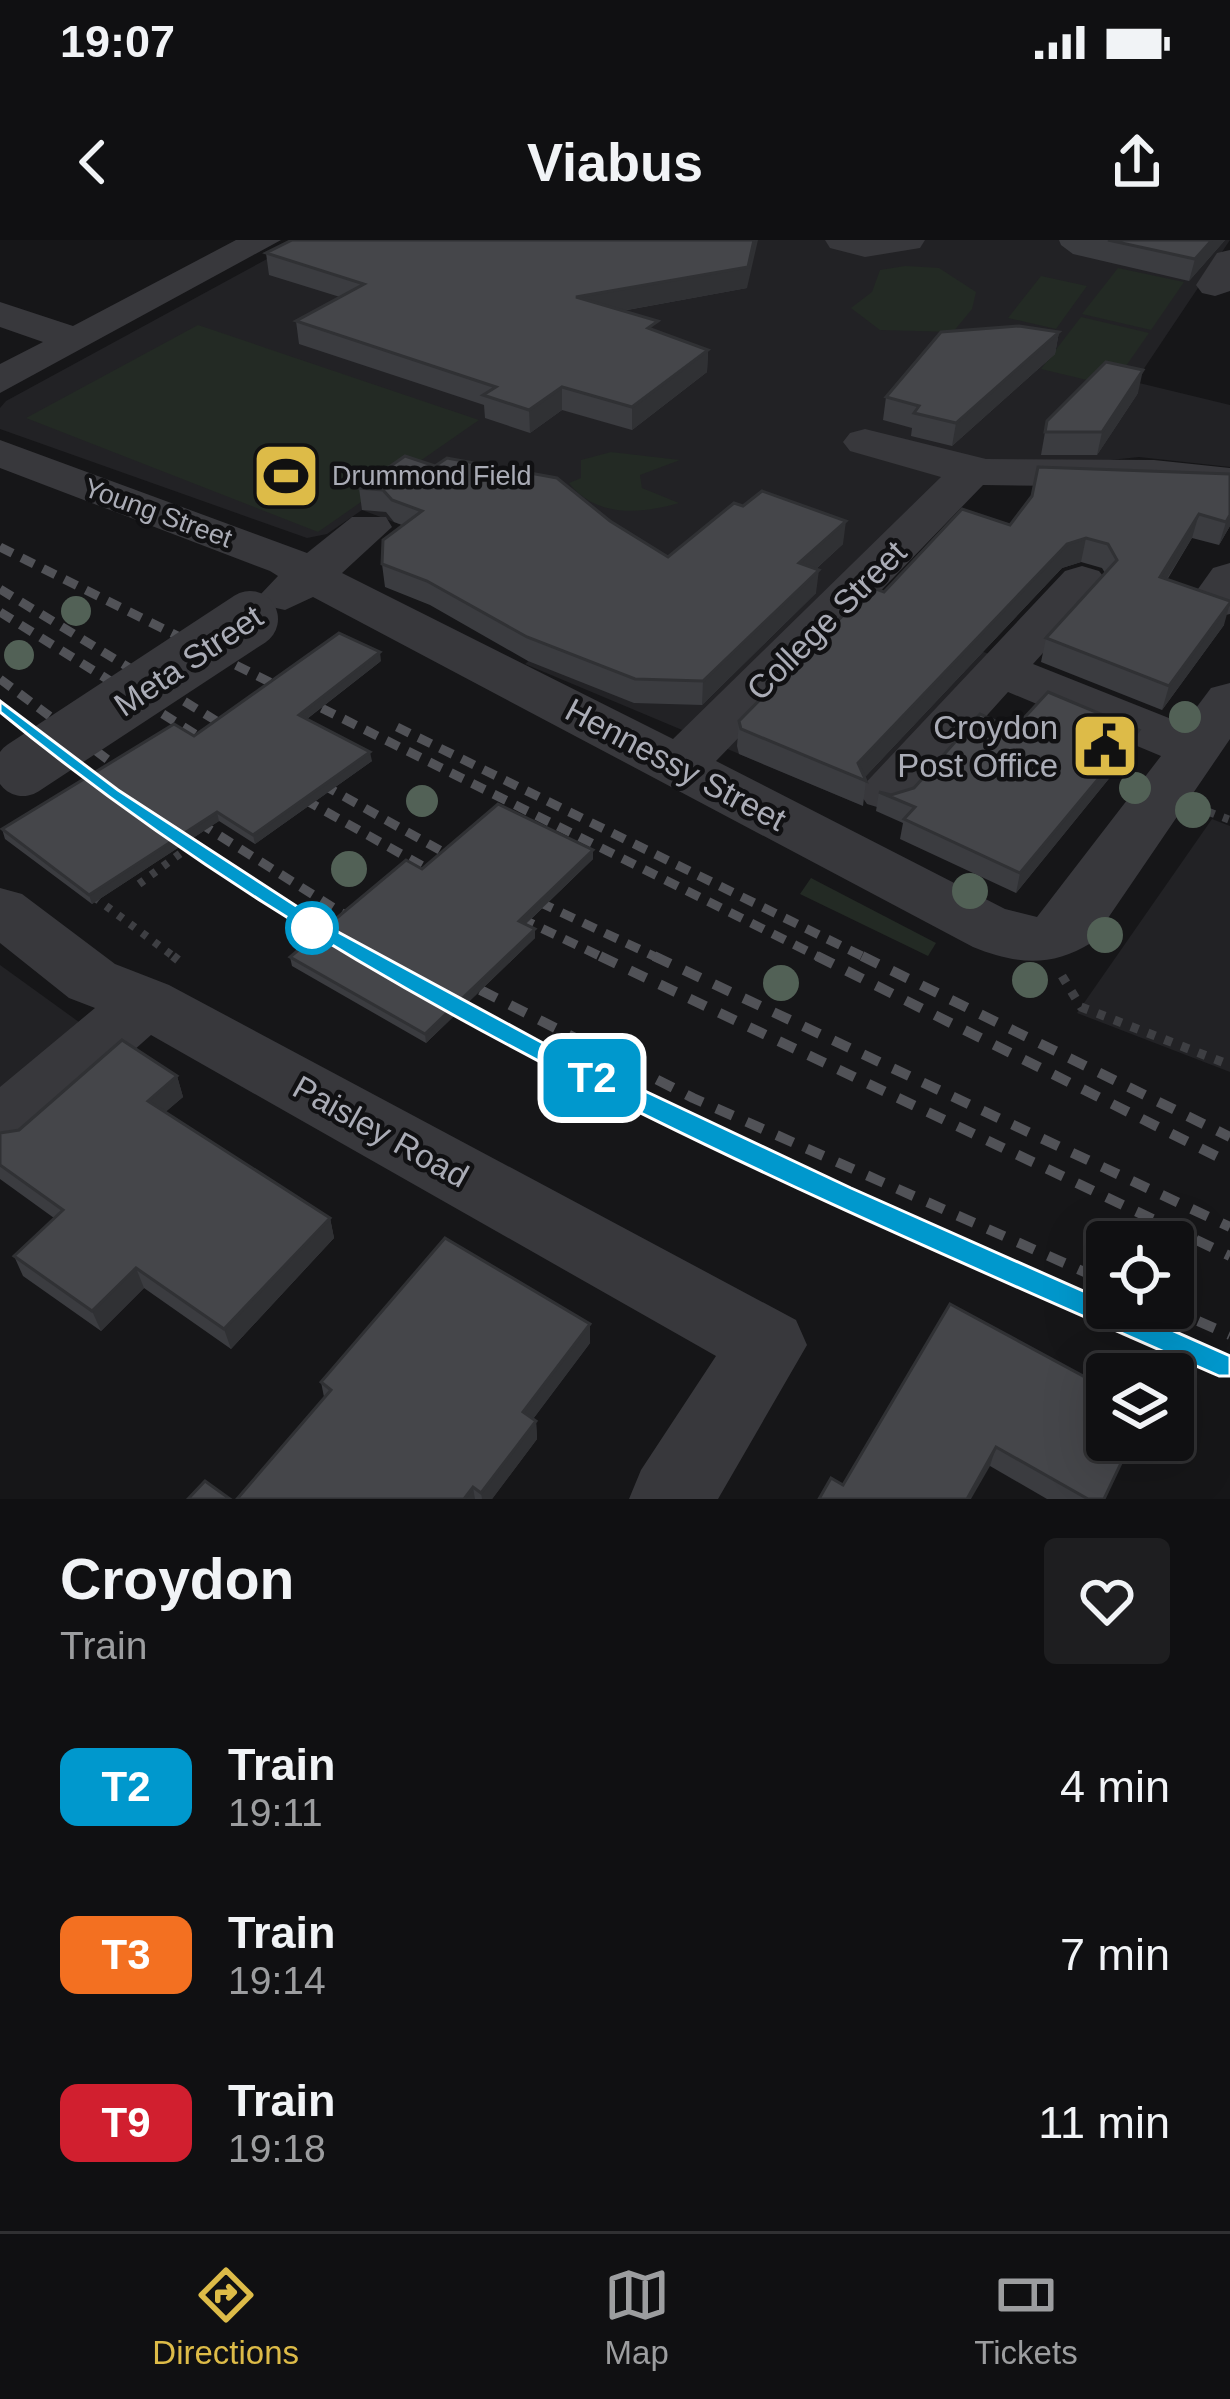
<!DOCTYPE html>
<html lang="en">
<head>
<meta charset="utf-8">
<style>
  body { margin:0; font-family:Arial,sans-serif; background:#1e1e20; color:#f1f3f6; height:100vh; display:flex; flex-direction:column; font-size:45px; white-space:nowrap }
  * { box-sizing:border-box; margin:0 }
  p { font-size:39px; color:#9c9d9f }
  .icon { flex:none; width:66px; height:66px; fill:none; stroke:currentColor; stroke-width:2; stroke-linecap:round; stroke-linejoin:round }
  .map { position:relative; height:1259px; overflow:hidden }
  .side { display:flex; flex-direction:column; background:#101012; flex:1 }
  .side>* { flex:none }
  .badge { padding:0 24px; border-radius:18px; font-size:42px; line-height:78px }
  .tools { position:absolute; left:1086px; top:981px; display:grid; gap:24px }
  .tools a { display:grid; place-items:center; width:108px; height:108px; border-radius:12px; background:#101012; box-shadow:0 12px 48px #0002,0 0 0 3px #303032; font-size:60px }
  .map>.badge { position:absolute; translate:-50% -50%; box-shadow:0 0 0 6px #fff }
  .round { display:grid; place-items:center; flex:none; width:126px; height:126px; border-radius:12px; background:#1e1e20 }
  .headline { display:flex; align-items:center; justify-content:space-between; height:204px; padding:0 60px }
  h1 { font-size:57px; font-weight:600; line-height:90px }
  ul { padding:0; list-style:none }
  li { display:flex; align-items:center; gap:36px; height:168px; padding:0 60px }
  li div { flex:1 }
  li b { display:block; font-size:45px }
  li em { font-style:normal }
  li .badge { min-width:132px; font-weight:700; text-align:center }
  .status { display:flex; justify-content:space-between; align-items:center; height:84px; padding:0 60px; background:#101012; direction:ltr }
  .status svg { height:33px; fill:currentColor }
  header { display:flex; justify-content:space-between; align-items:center; height:156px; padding:0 60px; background:#101012; font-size:54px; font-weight:600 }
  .tab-bar { display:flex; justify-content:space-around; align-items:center; height:168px; border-top:3px solid #303032; background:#101012; font-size:33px; color:#9c9d9f }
  .tab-bar a { display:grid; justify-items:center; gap:6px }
  .tab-bar .active { color:#ddbb48 }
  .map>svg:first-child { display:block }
  .built { fill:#222225 }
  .green { fill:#232a24 }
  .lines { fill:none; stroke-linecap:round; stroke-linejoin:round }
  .path-far1 { stroke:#3e3f43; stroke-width:8; stroke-dasharray:6 9; stroke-linecap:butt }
  .path { stroke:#3e3f43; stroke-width:9; stroke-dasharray:8 10; stroke-linecap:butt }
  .minor { fill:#38383c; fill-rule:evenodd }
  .rail-far2 { stroke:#515257; stroke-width:6; stroke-dasharray:10 9; stroke-linecap:butt }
  .rail-far1 { stroke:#515257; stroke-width:9; stroke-dasharray:14 10; stroke-linecap:butt }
  .rail { stroke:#515257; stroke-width:10; stroke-dasharray:18 15; stroke-linecap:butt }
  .minor-bridge { stroke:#38383c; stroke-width:56 }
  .tree { fill:#526156 }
  .wall { fill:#3b3c40 }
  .shaded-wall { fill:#303134 }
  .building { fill:#45464a; stroke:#303134; stroke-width:3 }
  .line { fill:#0098cd; stroke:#fff; stroke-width:3 }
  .stop-dot { fill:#fff; stroke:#0098cd; stroke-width:6 }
  .labels { text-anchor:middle; stroke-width:9; stroke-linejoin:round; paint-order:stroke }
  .far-poi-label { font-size:27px; fill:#aaacb6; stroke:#111113; text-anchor:start }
  .far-street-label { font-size:27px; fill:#aaacb6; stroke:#111113 }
  .street-label { font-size:33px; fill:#aaacb6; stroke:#111113 }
  .poi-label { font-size:33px; fill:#aaacb6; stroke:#111113; text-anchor:end }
</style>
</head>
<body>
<div class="status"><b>19:07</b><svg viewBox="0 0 49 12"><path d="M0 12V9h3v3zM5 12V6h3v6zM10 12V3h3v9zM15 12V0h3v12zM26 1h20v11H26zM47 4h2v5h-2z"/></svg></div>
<header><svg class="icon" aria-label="back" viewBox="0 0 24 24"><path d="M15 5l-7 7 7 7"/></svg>Viabus<svg class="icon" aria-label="share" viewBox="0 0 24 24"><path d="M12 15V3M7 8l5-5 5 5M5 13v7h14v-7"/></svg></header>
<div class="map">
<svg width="1230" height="1259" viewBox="0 0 1230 1259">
  <rect width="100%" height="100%" fill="#161618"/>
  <g class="built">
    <polygon points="302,0 1230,0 1135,142 1230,165 1230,227 1139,217 1005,231 874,312 869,371 1003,419 856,563 525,424 578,378 423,293 362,270 327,294 307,298 0,189 0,168 6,161"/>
    <polygon points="1212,579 1230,586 1230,832 1077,773"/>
    <polygon points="0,725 90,790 0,868"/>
  </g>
  <g class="green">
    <polygon points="905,26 939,28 976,52 972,69 953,92 880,90 851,68 872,52 880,30"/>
    <polygon points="1118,28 1184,42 1151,90 1082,74"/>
    <polygon points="1041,36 1087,46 1056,89 1008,78"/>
    <polygon points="1081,77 1149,93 1112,146 1041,129"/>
    <polygon points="198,85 479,180 318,292 26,178"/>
    <path d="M611 212 680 220 640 235 642 248 679 263C641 274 596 278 569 243L581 238V220Z"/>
    <polygon points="811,638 936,703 928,716 800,654"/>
  </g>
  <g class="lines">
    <g class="path-far1">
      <polyline points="1209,572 1230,580"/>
      <polyline points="139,644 181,613"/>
      <polyline points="94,657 177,719"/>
    </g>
    <g class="path">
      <polyline points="173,716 178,720"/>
      <polyline points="1062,736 1081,767 1230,825"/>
    </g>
    <g class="minor">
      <polygon points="236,0 281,0 0,153 0,124 43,102 0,87 0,62 73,86"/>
      <polygon points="825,0 925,0 920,8 865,17 830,8"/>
      <polygon points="1230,10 1230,51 1215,56 1202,53 1196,45 1217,13"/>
      <path d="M865 189 986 219 1154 220 1230 228V256L1154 247 983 245 716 521 1005 669 1037 677 1161 516 1008 452 907 564 887 570 867 564 858 551 1065 331 1082 326 1099 331 1107 341 1099 351 1033 424 1184 484 1211 448 1230 443V499L1091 703C1051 728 1015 724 973 707L313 357 285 370 267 366 260 355 278 336 270 331 0 228V200L307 313 352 277H386L392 287 342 333 673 499 941 237 850 211 843 202 850 193Z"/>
      <polygon points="1230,323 1230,374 1213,378 1195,374 1188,363 1213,328"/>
      <polygon points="0,648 22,654 115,724 169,745 796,1080 807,1105 718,1259 629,1259 641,1230 716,1116 151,795 25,907 0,915 0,847 95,768 69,758 0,703"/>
    </g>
    <polyline class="rail-far2" points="0,307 6,310"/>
    <g class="rail-far1">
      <polyline points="0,307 823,719"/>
      <polyline points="0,349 246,499"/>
      <polyline points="0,372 222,511"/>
      <polyline points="0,439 139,543"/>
      <polyline points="0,467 115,558"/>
      <polyline points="397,487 868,719"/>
      <polyline points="302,533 470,627"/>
      <polyline points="284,548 451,642"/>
      <polyline points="179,570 372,692"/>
      <polyline points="155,585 347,707"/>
      <polyline points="518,652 660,719"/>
      <polyline points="499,668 606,719"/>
    </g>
    <g class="rail">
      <polyline points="600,716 1230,1016"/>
      <polyline points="654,716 1230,987"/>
      <polyline points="817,716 1230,923"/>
      <polyline points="862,716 1230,897"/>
      <polyline points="451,735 693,858 1107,1042"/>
      <polyline points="431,754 726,903 1230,1126"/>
      <polyline points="1168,1068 1230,1095"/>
    </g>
    <polyline class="minor-bridge" points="23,528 250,379"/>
  </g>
  <g class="tree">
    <circle cx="76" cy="371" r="15"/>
    <circle cx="19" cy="415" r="15"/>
    <circle cx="1185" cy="477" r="16"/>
    <circle cx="1135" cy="548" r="16"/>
    <circle cx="422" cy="561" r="16"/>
    <circle cx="1193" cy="570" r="18"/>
    <circle cx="349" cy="629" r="18"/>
    <circle cx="970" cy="651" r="18"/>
    <circle cx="1105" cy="695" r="18"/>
    <circle cx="1030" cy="740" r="18"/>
    <circle cx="781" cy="743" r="18"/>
  </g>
  <g class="wall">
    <polygon points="1059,0 1225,0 1189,41 1073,14 1061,5"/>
    <polygon points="266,13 747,48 622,71 658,92 708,110 707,132 632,190 562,170 530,193 485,178 484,165 299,104 296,81 340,57 269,35"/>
    <polygon points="1059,92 1055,114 952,206 911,196 912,188 883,180 886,157"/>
    <polygon points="1138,153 1097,215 1041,215 1047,181"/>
    <polygon points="435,226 610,281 668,317 843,304 816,329 816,353 702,465 634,463 528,421 430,365 385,347 382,324 402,285 394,282 386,272 362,270 359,248"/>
    <polygon points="1230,234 1230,286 1219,305 1192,298 1167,340 1224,385 1162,470 1041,422 1046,398 1105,333 1102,328 1081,322 1062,328 865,537 866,541 863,566 739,514 737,506 739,481 884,352 1010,285"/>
    <polygon points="381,421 307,479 372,521 255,604 219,581 92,664 5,599 2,589"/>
    <polygon points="1014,489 1133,509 1016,653 900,599 903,583 876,571 879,552 891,555 914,548"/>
    <polygon points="593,610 593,619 526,684 535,698 426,803 292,726 290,717 422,629"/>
    <polygon points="177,836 183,857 165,872 330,978 334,998 231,1109 144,1048 101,1091 23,1036 14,1016 54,978 0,939 0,893 19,890"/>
    <polygon points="950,1064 1105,1259 1047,1259 990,1226"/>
    <polygon points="590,1103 533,1179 536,1181 537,1199 492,1259 237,1259 324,1157 321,1142"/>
  </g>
  <g class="shaded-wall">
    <polygon points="754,0 758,0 747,48 577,79 576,57"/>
    <polygon points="1212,0 1225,0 1189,41 1195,19"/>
    <polygon points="1059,92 1055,114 952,206 956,183"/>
    <polygon points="708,110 707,132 632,190 632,167"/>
    <polygon points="1143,130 1138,153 1097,215 1102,192"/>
    <polygon points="562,147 562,170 530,193 529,170"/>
    <polygon points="1199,274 1192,298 1153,361 1160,337"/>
    <polygon points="1230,275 1230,286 1219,305 1226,282"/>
    <polygon points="846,281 843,304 797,346 799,323"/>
    <polygon points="1086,298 1081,322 1062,328 863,539 858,523 1067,304"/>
    <polygon points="819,330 816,353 702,465 703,441"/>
    <polygon points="1230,363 1224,385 1162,470 1169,446"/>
    <polygon points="380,412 381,421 300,484 299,475"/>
    <polygon points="1139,490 1133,509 1016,653 1020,633"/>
    <polygon points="370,512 372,521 255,604 253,595"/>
    <polygon points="217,572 219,581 92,664 89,655"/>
    <polygon points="593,610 593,619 519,690 519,681"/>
    <polygon points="535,689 535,698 426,803 425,794"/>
    <polygon points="177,836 183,857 154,882 148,861"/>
    <polygon points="330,978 334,998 231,1109 224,1089"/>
    <polygon points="136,1028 144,1048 101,1091 92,1071"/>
    <polygon points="590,1084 590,1103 524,1191 523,1172"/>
    <polygon points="536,1181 537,1199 492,1259 482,1259 481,1253"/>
    <polygon points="996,1207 990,1226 971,1259 967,1259"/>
    <polygon points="473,1247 475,1259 464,1259"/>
  </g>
  <g class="building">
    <polygon points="292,0 754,0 748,27 576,57 658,81 648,88 708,110 632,167 562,147 529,170 483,155 496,147 296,81 364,44 266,13"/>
    <polygon points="1108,0 1212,0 1195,19"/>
    <polygon points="1019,86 1059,92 956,183 914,173 919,166 886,157 941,92"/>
    <polygon points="1106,122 1143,130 1102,192 1045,192 1047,181"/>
    <polygon points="405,216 435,226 447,218 557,238 610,281 668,317 734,263 743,266 762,251 846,281 799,323 819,330 703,441 635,439 527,397 427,341 382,324 383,300 422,271 392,260 383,250 359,248"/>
    <polygon points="1038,227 1230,234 1230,275 1226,282 1199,274 1160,337 1230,361 1230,363 1169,446 1046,398 1117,320 1108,304 1086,298 1067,304 858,523 866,541 741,489 739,481 871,347 884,352 962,269 1010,285 1032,256"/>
    <polygon points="339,393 380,412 299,475 370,512 253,595 217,572 89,655 2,589 174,484 194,496"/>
    <polygon points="1048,452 1139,490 1020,633 904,579 915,567 879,552 891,555 914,548 980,474 1014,489"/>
    <polygon points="498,564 593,610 519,681 535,689 425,794 290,717 406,620 422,629"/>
    <polygon points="122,800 177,836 148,861 330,978 224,1089 136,1028 92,1071 14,1016 63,970 0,925 0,893 19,890"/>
    <polygon points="445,998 590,1084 523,1172 536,1181 481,1253 473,1247 464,1259 237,1259 331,1150 321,1142"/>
    <polygon points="950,1064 1107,1149 1107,1200 1132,1200 1104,1259 1088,1259 996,1207 967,1259 819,1259 831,1238 843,1245"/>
    <polygon points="205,1241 230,1259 188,1259"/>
  </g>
  <path class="line" d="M0 461 118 550 327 686 543 803 851 948 1230 1116V1136H1219C790 947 361 769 0 472Z"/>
  <defs>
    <symbol id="stadium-square" viewBox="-11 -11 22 22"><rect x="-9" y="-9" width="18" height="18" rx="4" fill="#ddbb48" stroke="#111113"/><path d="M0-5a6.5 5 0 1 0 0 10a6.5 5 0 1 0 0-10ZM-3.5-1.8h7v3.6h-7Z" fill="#111"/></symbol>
    <symbol id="civic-square" viewBox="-11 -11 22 22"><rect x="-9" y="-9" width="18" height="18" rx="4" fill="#ddbb48" stroke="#111113"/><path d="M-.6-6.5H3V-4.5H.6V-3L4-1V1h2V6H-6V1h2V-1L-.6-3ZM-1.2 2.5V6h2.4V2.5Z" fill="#111"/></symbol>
  </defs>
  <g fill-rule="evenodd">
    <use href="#stadium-square" x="248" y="198" width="76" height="76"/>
    <use href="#civic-square" x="1067" y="468" width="76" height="76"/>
  </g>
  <circle class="stop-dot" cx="312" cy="688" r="24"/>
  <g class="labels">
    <g class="far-poi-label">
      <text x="332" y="245">Drummond Field</text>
    </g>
    <g class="far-street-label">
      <text transform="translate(158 273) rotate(20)" y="9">Young Street</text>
    </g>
    <g class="street-label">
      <text transform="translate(826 380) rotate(-45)" y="12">College Street</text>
      <text transform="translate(188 420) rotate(-34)" y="12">Meta Street</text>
      <text transform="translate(676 524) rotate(28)" y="12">Hennessy Street</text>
      <text transform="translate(381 891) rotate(29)" y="12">Paisley Road</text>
    </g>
    <g class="poi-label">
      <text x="1058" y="499">Croydon<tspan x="1058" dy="38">Post Office</tspan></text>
    </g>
  </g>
</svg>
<div class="tools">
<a><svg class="icon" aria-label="locate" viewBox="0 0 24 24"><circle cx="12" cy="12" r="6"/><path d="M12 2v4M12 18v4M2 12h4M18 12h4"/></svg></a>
<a><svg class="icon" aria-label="layers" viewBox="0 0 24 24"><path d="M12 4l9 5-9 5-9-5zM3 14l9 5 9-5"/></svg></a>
</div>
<b class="badge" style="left:592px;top:838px;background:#0098cd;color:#fff">T2</b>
</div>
<section class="side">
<div class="headline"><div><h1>Croydon</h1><p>Train</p></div><a class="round"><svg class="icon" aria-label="heart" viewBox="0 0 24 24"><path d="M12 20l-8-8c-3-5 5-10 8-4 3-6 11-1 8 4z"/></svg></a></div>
<ul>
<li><span class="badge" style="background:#0098cd;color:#fff">T2</span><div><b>Train</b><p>19:11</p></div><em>4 min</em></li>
<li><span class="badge" style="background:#f37021;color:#fff">T3</span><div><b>Train</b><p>19:14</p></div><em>7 min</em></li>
<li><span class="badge" style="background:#d11f2f;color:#fff">T9</span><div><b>Train</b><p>19:18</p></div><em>11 min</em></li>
</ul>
</section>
<nav class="tab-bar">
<a class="active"><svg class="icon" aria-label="directions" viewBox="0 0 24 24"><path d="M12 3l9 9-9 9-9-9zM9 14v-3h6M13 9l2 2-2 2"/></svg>Directions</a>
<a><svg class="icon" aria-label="map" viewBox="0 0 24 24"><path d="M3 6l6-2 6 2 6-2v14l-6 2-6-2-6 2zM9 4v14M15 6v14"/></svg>Map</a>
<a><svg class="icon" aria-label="tickets" viewBox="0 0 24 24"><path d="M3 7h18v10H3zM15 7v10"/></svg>Tickets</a>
</nav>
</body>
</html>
